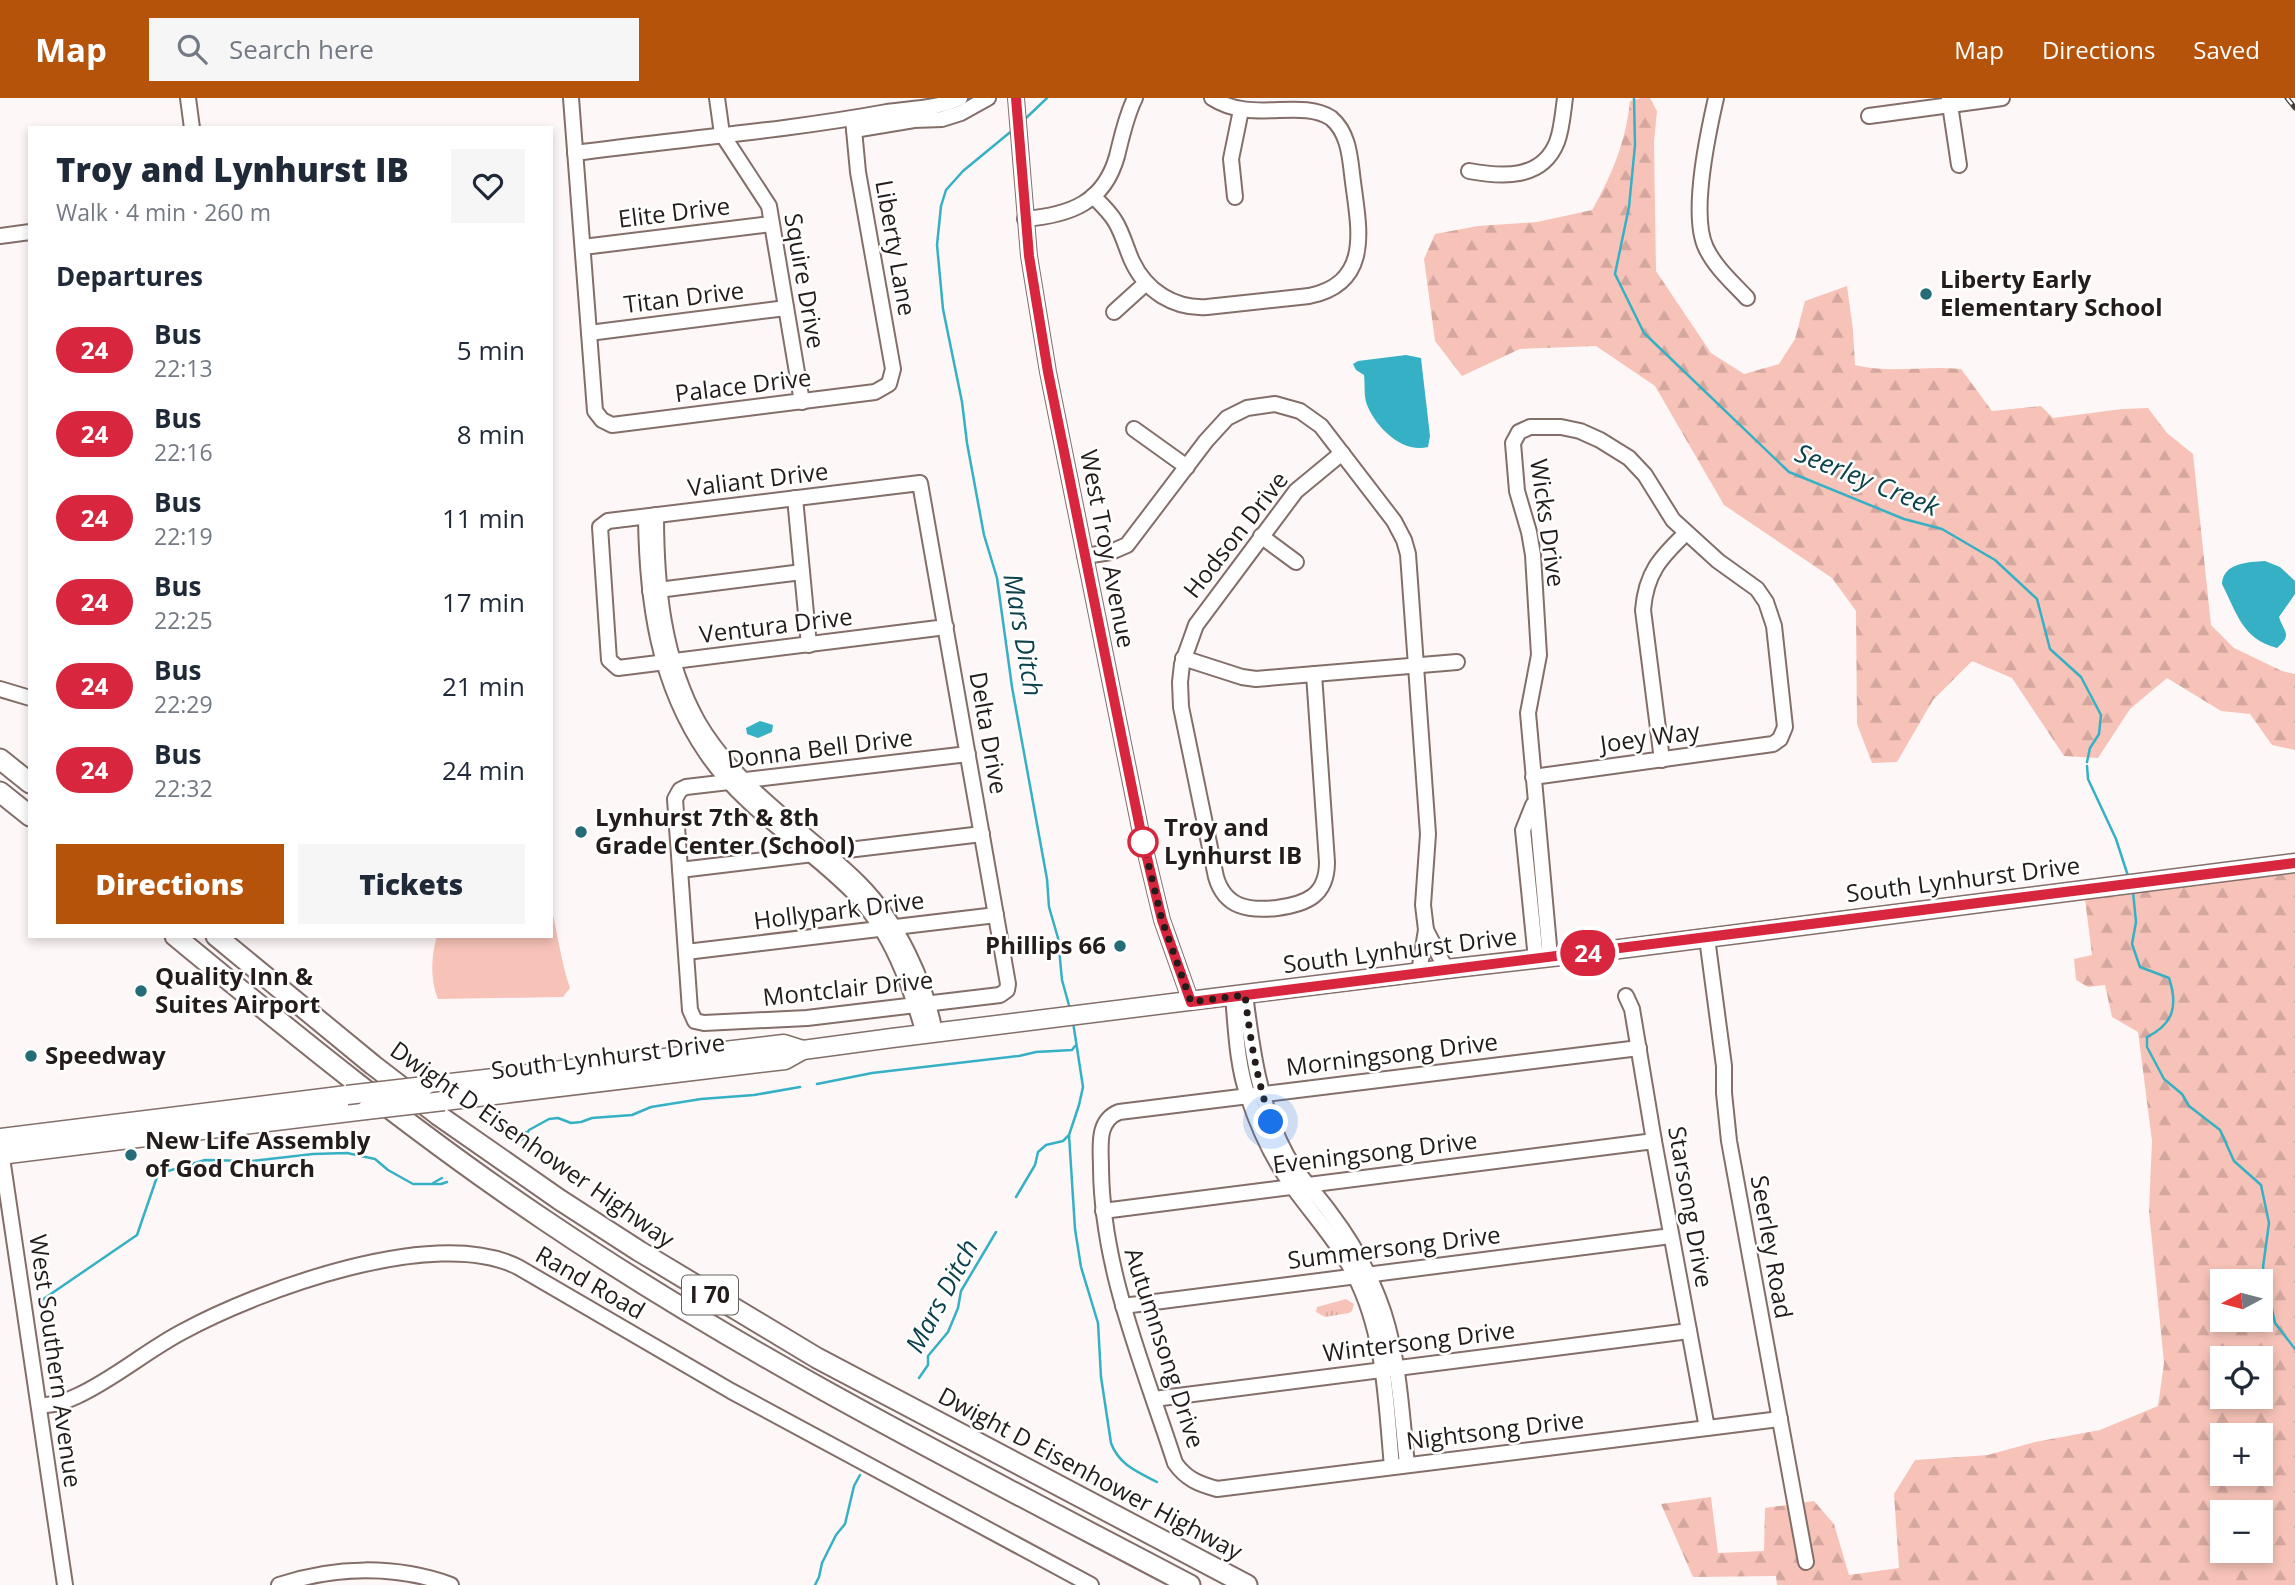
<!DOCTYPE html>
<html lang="en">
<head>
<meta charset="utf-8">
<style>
  body { margin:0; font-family:"Open Sans",sans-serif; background:#f6f6f7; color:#1f2937; height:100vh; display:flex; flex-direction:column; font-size:26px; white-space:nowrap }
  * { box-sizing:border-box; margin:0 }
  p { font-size:23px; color:#747a83 }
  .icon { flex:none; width:38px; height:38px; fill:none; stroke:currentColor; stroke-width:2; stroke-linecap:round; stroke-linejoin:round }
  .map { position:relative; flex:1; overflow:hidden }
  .panel { position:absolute; left:28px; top:28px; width:525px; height:812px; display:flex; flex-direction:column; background:#fff; border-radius:0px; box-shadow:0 4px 10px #0003 }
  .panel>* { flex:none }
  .badge { padding:0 14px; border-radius:23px; font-size:24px; line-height:46px }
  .needle { width:46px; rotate:263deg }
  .tools { position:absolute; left:2210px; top:1171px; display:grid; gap:14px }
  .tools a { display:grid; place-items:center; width:63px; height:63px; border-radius:0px; background:#fff; box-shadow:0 4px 10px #0003; font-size:35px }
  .you { position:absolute; width:35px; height:35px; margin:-18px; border:5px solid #fff; border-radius:50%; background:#1a73e8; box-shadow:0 0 0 10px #1a73e833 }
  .map>.badge { position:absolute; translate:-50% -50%; box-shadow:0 0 0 4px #fff }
  h2 { padding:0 28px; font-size:26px; line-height:63px }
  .round { display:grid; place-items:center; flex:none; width:74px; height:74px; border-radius:0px; background:#f6f6f7 }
  .overview { display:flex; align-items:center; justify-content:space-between; height:119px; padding:0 28px }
  h1 { font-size:33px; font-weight:800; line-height:52px }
  .primary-button { display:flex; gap:14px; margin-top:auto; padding:14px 28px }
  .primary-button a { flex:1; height:80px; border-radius:0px; background:#b45309; color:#fff; font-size:28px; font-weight:800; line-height:80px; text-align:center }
  .primary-button a+a { background:#f6f6f7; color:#1f2937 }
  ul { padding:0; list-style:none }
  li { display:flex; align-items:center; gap:21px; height:84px; padding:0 28px }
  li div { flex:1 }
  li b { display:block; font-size:26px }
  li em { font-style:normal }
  li .badge { min-width:77px; font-weight:700; text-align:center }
  header { display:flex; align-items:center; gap:42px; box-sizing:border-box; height:98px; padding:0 35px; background:#b45309; color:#fff }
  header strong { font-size:33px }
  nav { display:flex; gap:38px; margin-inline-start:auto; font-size:24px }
  .search { width:490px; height:63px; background:#f6f6f7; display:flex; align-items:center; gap:18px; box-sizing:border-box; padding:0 24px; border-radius:0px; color:#747a83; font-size:26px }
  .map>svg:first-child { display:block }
  .forest { fill:url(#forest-firs); fill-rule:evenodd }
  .park { fill:url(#park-tufts) }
  .garden { fill:#f7c3b8 }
  .water { fill:#35b0c5 }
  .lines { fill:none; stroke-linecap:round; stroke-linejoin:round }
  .stream { stroke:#35b0c5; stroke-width:2.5 }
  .minor-casing { stroke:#836e69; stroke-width:18 }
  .major-casing { stroke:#836e69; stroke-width:21 }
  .highway-casing { stroke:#836e69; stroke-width:23 }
  .minor { stroke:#fff; stroke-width:14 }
  .major { stroke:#fff; stroke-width:18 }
  .highway { stroke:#fff; stroke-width:19 }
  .rail-casing { stroke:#473f3d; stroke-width:5 }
  .rail { stroke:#fff; stroke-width:2.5; stroke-dasharray:8; stroke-linecap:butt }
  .major-bridge-casing { stroke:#836e69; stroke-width:21; stroke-linecap:butt }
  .major-bridge { stroke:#fff; stroke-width:18 }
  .line-casing { stroke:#fff; stroke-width:16 }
  .line { stroke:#d7263d; stroke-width:10 }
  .walk { stroke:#241c1a; stroke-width:7; stroke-dasharray:0 12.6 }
  .poi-dot { fill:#246c78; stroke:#fff; stroke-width:2.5 }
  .stop-dot { fill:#fff; stroke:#d7263d; stroke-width:3.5 }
  .labels { text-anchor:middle; stroke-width:5; stroke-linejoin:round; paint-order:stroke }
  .shield { fill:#fff; stroke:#66605f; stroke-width:2 }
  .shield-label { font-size:23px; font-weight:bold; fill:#241c1a }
  .street-label { font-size:24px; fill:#241c1a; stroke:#fff }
  .poi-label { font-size:24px; font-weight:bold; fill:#241c1a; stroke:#fff; text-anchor:start }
  .stop-label { font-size:24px; font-weight:bold; fill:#241c1a; stroke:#fff; text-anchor:start }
  .water-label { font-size:26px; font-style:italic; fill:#0c424b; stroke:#fff }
</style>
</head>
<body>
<header>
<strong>Map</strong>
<div class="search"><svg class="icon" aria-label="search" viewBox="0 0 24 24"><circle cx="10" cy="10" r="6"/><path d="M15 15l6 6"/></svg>Search here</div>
<nav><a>Map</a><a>Directions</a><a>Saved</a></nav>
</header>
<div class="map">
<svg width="2295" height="1487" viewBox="0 0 2295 1487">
  <defs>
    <pattern id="forest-firs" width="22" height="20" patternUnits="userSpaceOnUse" patternTransform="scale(1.75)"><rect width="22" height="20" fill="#f7c3b8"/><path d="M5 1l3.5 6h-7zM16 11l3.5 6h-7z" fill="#d4a79e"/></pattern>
    <pattern id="park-tufts" width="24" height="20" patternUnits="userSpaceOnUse" patternTransform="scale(1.75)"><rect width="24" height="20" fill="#f7c3b8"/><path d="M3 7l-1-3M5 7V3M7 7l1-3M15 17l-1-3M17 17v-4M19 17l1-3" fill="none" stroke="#d4a79e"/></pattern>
  </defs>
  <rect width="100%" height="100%" fill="#fdf8f7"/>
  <g class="forest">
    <path d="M1641 0H1650L1657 13 1654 44 1656 173 1711 255 1744 276 1779 266 1795 241 1805 203 1847 188 1853 232 1855 267C1889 276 1925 267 1961 271L1992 313 2041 308 2053 320 2122 311 2148 310 2167 335 2193 356 2211 527 2234 550 2282 573 2295 576V652L2272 647 2250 616 2221 613 2167 580 2130 611 2098 660 2064 658 2012 580 1972 563 1933 602 1897 664 1872 665 1857 626 1856 513 1832 480 1724 407 1655 288 1596 248 1520 251 1462 278 1435 243 1424 161 1435 136 1478 128 1537 124 1592 112C1612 77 1626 43 1630 3Z"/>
    <path d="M2295 775V1487H1777L1776 1478 1693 1479 1661 1406 1711 1399 1718 1455 1764 1453 1765 1410 1814 1403 1834 1426 1849 1477 1899 1470 1894 1396 1915 1362 1988 1357 2035 1344 2100 1332 2158 1308 2164 1265 2149 1113 2152 1043 2138 934 2112 919 2105 887 2088 889 2076 882 2074 861 2092 857 2085 801ZM2222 1183H2261V1222H2222ZM2222 1260H2261V1298H2222ZM2222 1337H2261V1376H2222ZM2222 1414H2261V1452H2222Z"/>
  </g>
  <polygon class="park" points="1346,1201 1354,1206 1352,1213 1349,1215 1325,1219 1316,1214 1317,1209"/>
  <path class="garden" d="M551 809C558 836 561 864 570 890L563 899 438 901C430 882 431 858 437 838H551Z"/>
  <g class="water">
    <path d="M1406 257 1421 260 1422 269 1430 338 1428 349C1402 356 1374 328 1366 304 1364 296 1365 285 1364 277L1356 272 1353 266 1358 263Z"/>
    <path d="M2265 463 2280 469 2295 483V496L2279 519C2284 535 2293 536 2277 550 2242 541 2237 515 2222 486 2223 465 2248 464 2265 463Z"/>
    <polygon points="760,623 773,627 772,634 758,640 747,636 746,630"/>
  </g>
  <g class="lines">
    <g class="stream">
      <polyline points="1634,0 1635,47 1629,109 1615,176 1644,235 1789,374 1904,421 1942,431 1995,462 2037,501 2050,551 2081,579 2101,617 2099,636 2090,650 2087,664"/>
      <polyline points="1024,22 1047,0"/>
      <polyline points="1014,31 963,73 946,92 941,108 937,147 943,211 962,304 967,345 984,437 997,480 1012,589 1047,781 1049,809 1058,840 1062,882 1070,911"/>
      <polyline points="2087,668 2088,681 2116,741 2129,781"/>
      <path d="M2133 794 2136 824 2132 846 2140 869 2169 880C2178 907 2174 926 2147 939V949L2164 981 2182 996 2189 1008 2220 1032 2234 1063 2261 1087 2269 1125 2263 1169 2275 1225 2295 1251"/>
      <polyline points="817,986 872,975 1019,958 1036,954 1072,952 1075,948"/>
      <path d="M1069 1037 1075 1131 1081 1169 1098 1225 1101 1279 1111 1345C1119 1367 1138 1374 1157 1384"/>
      <polyline points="511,1040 527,1034"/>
      <polyline points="517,1045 525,1039 529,1032 549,1021 558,1020 571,1025 581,1024 592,1020 632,1017 651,1009 701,1001 754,997 800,989"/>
      <polyline points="433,1085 442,1080"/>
      <polyline points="1016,1099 1035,1067 1038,1054 1046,1047 1063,1043 1069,1037 1079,1007 1083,989 1073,924"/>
      <polyline points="42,1202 137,1137 158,1076 205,1062 251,1063 313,1056 347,1055 375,1061 388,1072 413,1086 441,1086 447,1084"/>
      <polyline points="919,1280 928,1267 928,1258 948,1234 958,1210 961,1193 996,1134"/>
      <polyline points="815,1487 819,1479 822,1465 836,1437 845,1426 854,1388 860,1377"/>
    </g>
    <defs>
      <g id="minor">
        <polyline points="188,0 192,30"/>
        <polyline points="571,0 595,313 602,322 612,327 875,294 889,286 893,271 858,74 853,21"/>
        <polyline points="717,0 722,36 769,108 802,304"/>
        <polyline points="1016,0 1029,158 1048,274 1141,735 1162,822 1191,904"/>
        <path d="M1716 0C1708 35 1690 117 1706 150 1715 169 1732 184 1747 200"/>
        <polyline points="1949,0 1959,67"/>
        <polyline points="1869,18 2002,0"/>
        <polyline points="854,32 914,22 942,21 961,15 988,0"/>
        <path d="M575 55C679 41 784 33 887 14 912 10 937 11 960 0"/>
        <path d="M1469 73C1502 79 1542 82 1557 44 1562 31 1563 14 1565 0"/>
        <path d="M1093 98C1101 106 1109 113 1115 123 1123 136 1126 150 1132 163 1146 193 1174 211 1207 209L1309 198C1372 185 1359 131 1353 84 1350 62 1350 36 1331 20 1300 0 1252 26 1212 0"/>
        <polyline points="1235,99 1231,61 1241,12"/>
        <path d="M1025 121C1070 117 1104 105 1117 58 1122 38 1126 18 1135 0"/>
        <polyline points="0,138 30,134"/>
        <polyline points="583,149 771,126"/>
        <polyline points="1114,214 1146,185"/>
        <polyline points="589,235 786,210"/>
        <polyline points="1134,331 1187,369"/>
        <polyline points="795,400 809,547"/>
        <path d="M656 417C656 488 663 561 698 624 737 691 805 732 859 785 898 824 925 882 935 935"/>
        <path d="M646 419C647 503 658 585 707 656 746 713 807 747 854 795 891 833 910 886 924 936"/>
        <polyline points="1261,438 1296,464"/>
        <polyline points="1085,458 1111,454 1127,447 1206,343 1227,320 1247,310 1275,306 1300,313 1321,328 1394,423 1404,442 1408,456 1428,736 1423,807 1426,832 1419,874"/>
        <polyline points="650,493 802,474"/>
        <polyline points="946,529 618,570 609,562 600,429 608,423 920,385 1008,886 1007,892 1000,897 807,920 704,925 695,923 690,912 675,701 680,692 686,689 968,656"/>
        <polyline points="1183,560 1242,579 1256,581 1457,564"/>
        <path d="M1314 576 1327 764C1327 798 1306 806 1277 810 1249 813 1225 810 1216 779L1181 609 1180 584 1182 566 1196 527 1296 393 1342 355"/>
        <polyline points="0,591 30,600"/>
        <path d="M1662 662 1643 512C1646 475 1660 460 1686 435"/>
        <polyline points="1533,679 1773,646 1780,641 1785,629 1774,528 1766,504 1757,491 1718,463 1673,422 1645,377 1629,360 1600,342 1580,333 1561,329 1530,329 1519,334 1513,345 1517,393 1529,434 1533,457 1539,557 1528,615 1550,859"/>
        <polyline points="1533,707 1523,732 1536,861"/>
        <polyline points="680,772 982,736"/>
        <polyline points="1426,832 1446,871"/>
        <polyline points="1707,840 1724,968 1724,995 1729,1043 1806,1464"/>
        <polyline points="686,854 996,817"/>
        <path d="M1245 896C1252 952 1259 1006 1286 1056 1298 1078 1316 1095 1331 1116 1350 1141 1366 1169 1378 1199 1399 1251 1401 1312 1407 1367"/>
        <path d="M1233 898C1236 931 1237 967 1248 998 1258 1029 1274 1063 1293 1089 1314 1118 1338 1144 1354 1176 1385 1235 1386 1304 1392 1369"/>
        <polyline points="1626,898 1632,911 1654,1043 1707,1330"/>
        <path d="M1639 950 1119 1014C1096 1023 1101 1049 1101 1070 1102 1173 1144 1269 1175 1365 1186 1381 1199 1386 1217 1391L1780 1321"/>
        <polyline points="0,1046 65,1487"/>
        <polyline points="1103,1113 1654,1043"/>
        <polyline points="1123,1208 1671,1138"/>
        <polyline points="1154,1301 1689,1233"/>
        <path d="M39 1308 61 1305 77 1298C114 1281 146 1253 182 1234 259 1192 435 1127 518 1169L731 1293 1091 1487"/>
        <path d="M279 1487C335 1468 396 1467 451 1487"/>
      </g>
      <g id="major">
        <polyline points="425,988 784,946 803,952"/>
        <polyline points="444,1003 785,962 803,952 892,940 1446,871 1596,854 2295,765"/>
        <polyline points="0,1040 347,997"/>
        <polyline points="0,1057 366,1012"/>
      </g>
      <g id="highway">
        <polyline points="0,661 30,685"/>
        <polyline points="0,694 30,718"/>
        <path d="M175 838C296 938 416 1036 546 1123 750 1261 972 1372 1190 1487"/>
        <polyline points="216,838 373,967 438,1017 560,1102 639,1153 817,1260 1247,1487"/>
      </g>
    </defs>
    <use href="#minor" class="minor-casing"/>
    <use href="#major" class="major-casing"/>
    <use href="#highway" class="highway-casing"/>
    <use href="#minor" class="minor"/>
    <use href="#major" class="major"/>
    <use href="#highway" class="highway"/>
    <defs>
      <polyline id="rail" points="2287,0 2295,10"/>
    </defs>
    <use href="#rail" class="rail-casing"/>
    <use href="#rail" class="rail"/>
    <defs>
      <g id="major-bridge">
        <polyline points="347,997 425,988"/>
        <polyline points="366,1012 444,1003"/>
      </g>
    </defs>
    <use href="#major-bridge" class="major-bridge-casing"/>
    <use href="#major-bridge" class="major-bridge"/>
  </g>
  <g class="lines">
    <defs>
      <polyline id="line" points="1016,0 1029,158 1048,274 1141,735 1162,822 1191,904 2295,765"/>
    </defs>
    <use href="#line" class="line-casing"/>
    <use href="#line" class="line"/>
    <path class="walk" d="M1143 744 1162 822 1191 904 1245 897C1250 941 1257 982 1271 1024"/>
  </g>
  <g class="poi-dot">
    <circle cx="1926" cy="196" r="7"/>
    <circle cx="581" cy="734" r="7"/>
    <circle cx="1120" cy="848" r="7"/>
    <circle cx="141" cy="893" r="7"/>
    <circle cx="31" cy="958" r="7"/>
    <circle cx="131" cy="1057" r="7"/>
  </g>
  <circle class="stop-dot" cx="1143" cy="744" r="14"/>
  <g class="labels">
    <rect class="shield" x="682" y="1177.5" width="56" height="39" rx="5"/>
    <g class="shield-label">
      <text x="710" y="1205">I 70</text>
    </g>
    <g class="street-label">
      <text transform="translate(674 115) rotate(-7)" y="8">Elite Drive</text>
      <text transform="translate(895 150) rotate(80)" y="8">Liberty Lane</text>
      <text transform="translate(804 183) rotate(80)" y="8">Squire Drive</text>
      <text transform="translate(684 200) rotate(-7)" y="8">Titan Drive</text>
      <text transform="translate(743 288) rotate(-7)" y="8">Palace Drive</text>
      <text transform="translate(758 382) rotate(-7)" y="8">Valiant Drive</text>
      <text transform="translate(1547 425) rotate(82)" y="8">Wicks Drive</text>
      <text transform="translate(1236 437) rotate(-52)" y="8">Hodson Drive</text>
      <text transform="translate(1107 451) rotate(79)" y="8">West Troy Avenue</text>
      <text transform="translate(776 528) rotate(-7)" y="8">Ventura Drive</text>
      <text transform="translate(988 635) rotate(80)" y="8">Delta Drive</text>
      <text transform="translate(1650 640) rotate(-8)" y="8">Joey Way</text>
      <text transform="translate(820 651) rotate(-7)" y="8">Donna Bell Drive</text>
      <text transform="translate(1963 782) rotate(-7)" y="8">South Lynhurst Drive</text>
      <text transform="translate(839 813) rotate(-7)" y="8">Hollypark Drive</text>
      <text transform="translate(1400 853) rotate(-7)" y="8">South Lynhurst Drive</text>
      <text transform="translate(848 891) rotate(-6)" y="8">Montclair Drive</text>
      <text transform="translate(1392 957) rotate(-7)" y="8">Morningsong Drive</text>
      <text transform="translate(608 959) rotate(-7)" y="8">South Lynhurst Drive</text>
      <text transform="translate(532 1047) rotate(35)" y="8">Dwight D Eisenhower Highway</text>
      <text transform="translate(1375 1055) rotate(-7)" y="8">Eveningsong Drive</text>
      <text transform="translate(1690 1109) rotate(80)" y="8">Starsong Drive</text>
      <text transform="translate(1771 1149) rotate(80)" y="8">Seerley Road</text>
      <text transform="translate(1394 1150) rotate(-7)" y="8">Summersong Drive</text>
      <text transform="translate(590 1185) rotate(30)" y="8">Rand Road</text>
      <text transform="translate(1419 1244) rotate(-7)" y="8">Wintersong Drive</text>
      <text transform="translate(1164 1250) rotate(72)" y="8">Autumnsong Drive</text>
      <text transform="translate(55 1263) rotate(82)" y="8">West Southern Avenue</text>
      <text transform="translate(1495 1333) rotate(-7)" y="8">Nightsong Drive</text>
      <text transform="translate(1090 1376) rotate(28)" y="8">Dwight D Eisenhower Highway</text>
    </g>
    <g class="poi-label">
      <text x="1940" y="190">Liberty Early<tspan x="1940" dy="28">Elementary School</tspan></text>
      <text x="595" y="728">Lynhurst 7th &amp; 8th<tspan x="595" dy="28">Grade Center (School)</tspan></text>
      <text x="1106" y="856" text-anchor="end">Phillips 66</text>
      <text x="155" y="887">Quality Inn &amp;<tspan x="155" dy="28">Suites Airport</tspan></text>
      <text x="45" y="966">Speedway</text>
      <text x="145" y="1051">New Life Assembly<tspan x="145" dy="28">of God Church</tspan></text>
    </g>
    <g class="stop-label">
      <text x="1164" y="738">Troy and<tspan x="1164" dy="28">Lynhurst IB</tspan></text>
    </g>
    <g class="water-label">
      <text transform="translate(1867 382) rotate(22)" y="9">Seerley Creek</text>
      <text transform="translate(1023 537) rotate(80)" y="9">Mars Ditch</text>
      <text transform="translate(942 1198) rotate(-62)" y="9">Mars Ditch</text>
    </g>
  </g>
</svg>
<div class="tools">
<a><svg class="needle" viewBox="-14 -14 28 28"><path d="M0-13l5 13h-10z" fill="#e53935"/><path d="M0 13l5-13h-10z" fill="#747a83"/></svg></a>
<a><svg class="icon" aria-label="locate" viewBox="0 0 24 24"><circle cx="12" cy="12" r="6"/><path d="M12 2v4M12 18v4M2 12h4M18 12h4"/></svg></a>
<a>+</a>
<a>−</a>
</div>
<div class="you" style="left:1271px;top:1024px"></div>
<b class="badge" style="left:1588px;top:855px;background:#d7263d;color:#fff">24</b>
<section class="panel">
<div class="overview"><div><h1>Troy and Lynhurst IB</h1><p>Walk · 4 min · 260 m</p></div><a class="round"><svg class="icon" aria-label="heart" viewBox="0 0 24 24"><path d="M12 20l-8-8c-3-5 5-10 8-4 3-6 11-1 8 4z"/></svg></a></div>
<h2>Departures</h2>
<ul>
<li><span class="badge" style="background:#d7263d;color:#fff">24</span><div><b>Bus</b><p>22:13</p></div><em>5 min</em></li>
<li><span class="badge" style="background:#d7263d;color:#fff">24</span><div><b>Bus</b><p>22:16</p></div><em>8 min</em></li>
<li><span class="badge" style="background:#d7263d;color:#fff">24</span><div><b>Bus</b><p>22:19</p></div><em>11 min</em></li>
<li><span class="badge" style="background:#d7263d;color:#fff">24</span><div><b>Bus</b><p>22:25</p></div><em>17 min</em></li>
<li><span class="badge" style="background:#d7263d;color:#fff">24</span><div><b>Bus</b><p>22:29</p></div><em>21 min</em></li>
<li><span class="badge" style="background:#d7263d;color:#fff">24</span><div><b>Bus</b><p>22:32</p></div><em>24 min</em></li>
</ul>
<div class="primary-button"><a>Directions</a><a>Tickets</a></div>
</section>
</div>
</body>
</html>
